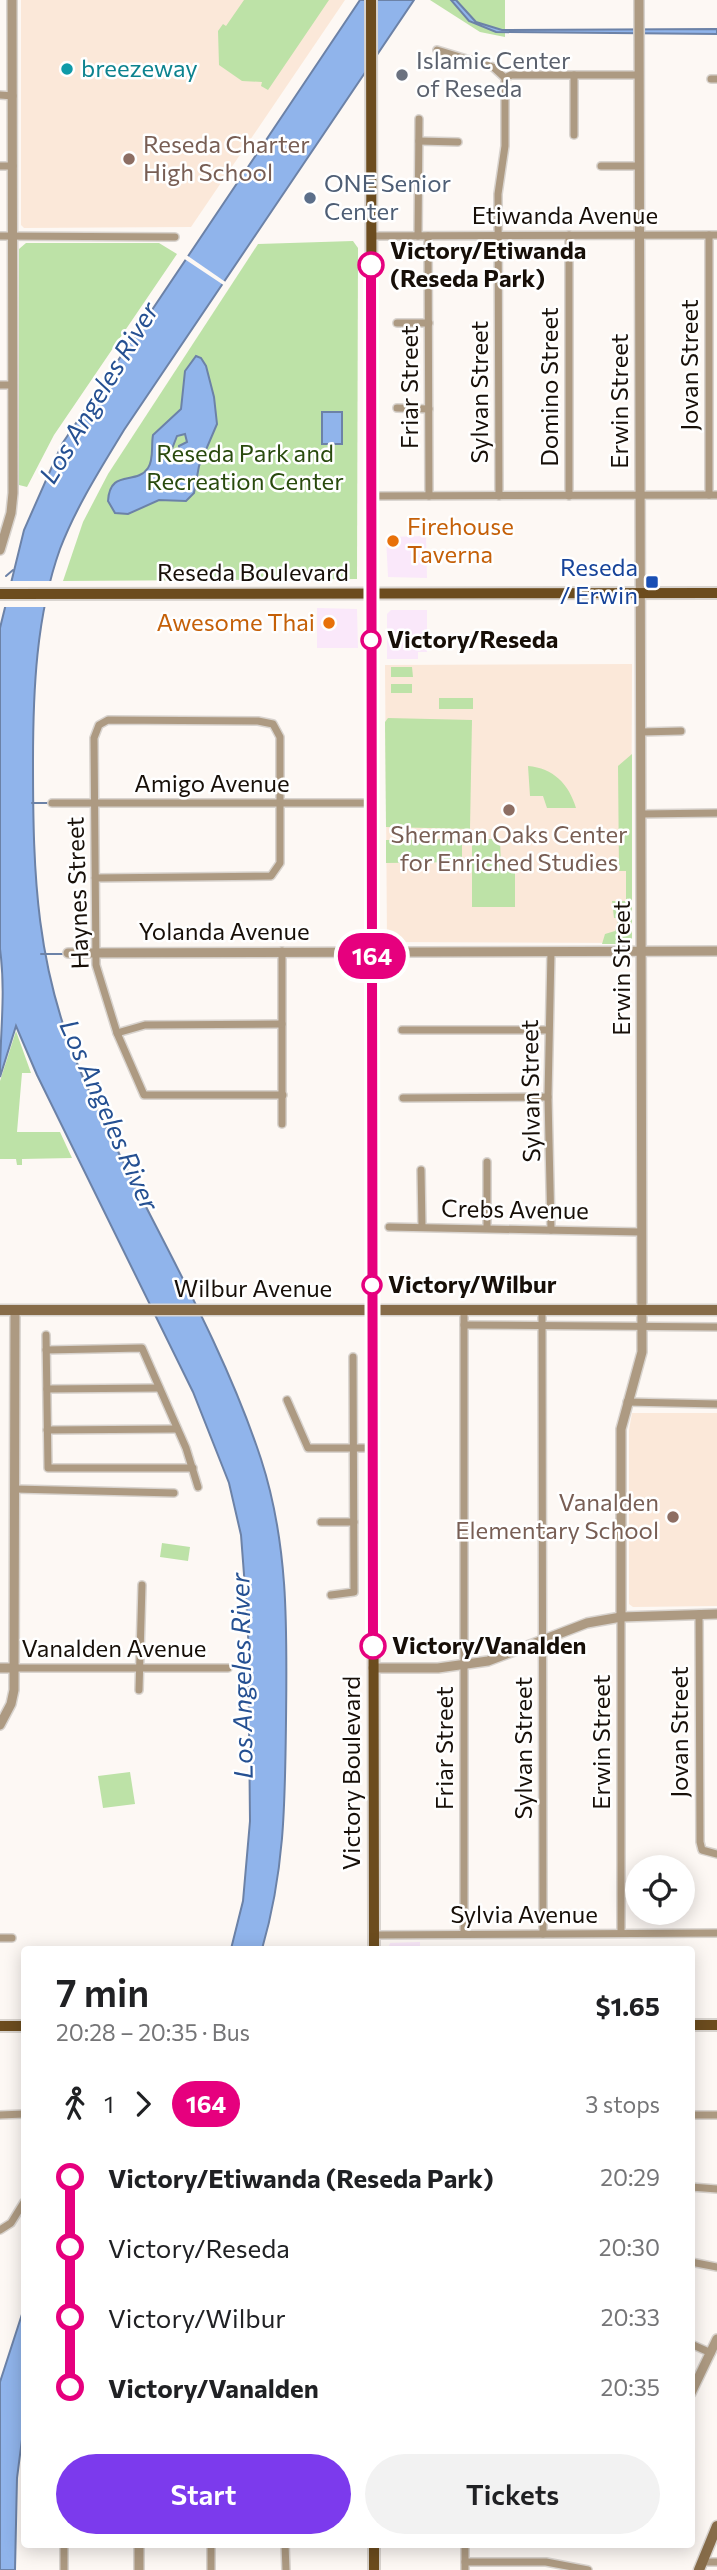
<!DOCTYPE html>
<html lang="en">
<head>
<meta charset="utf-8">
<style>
  body { margin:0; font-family:Commissioner,sans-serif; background:#f2f2f2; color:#202124; height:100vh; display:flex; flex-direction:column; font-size:26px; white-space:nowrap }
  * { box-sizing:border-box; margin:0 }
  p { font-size:23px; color:#757577 }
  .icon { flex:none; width:38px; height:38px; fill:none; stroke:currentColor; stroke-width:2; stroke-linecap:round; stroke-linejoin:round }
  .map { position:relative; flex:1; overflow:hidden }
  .side { position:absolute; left:21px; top:1946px; width:674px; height:602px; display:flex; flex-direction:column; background:#fff; border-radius:7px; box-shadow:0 4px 18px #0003 }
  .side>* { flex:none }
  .badge { padding:0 14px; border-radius:23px; font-size:24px; line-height:46px }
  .tools { position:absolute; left:625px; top:1855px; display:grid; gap:14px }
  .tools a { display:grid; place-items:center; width:70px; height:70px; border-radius:50%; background:#fff; box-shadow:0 4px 18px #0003; font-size:35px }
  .map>.badge { position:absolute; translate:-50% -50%; box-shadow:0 0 0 4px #fff }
  .legs { display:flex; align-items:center; gap:10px; height:77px; padding:0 35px; font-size:23px }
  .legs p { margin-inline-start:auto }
  .summary { display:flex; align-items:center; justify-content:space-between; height:119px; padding:0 35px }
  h1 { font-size:38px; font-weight:600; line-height:52px }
  .primary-button { display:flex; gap:14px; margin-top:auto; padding:14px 35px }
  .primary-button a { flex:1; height:80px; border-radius:42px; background:#7c3aed; color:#fff; font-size:28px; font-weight:600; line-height:80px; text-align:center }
  .primary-button a+a { background:#f2f2f2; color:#202124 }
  ul { padding:0 35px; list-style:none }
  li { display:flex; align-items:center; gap:24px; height:70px; font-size:26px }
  li i { display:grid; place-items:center; width:10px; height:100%; margin:0 9px; background:currentColor }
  li i::after { content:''; width:18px; height:18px; margin:-9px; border:5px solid; border-radius:50%; background:#fff }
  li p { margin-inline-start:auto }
  li:first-child i { background:linear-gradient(#0000 50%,currentColor 0) }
  li:last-child i { background:linear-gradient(currentColor 50%,#0000 0) }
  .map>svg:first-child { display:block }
  .commercial { fill:#fae8fa }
  .built { fill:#fbe8d9 }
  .green { fill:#bde2a7 }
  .water { fill:#90b4eb; stroke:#6c82a7; stroke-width:2; fill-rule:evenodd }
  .pier { fill:#fdf8f4 }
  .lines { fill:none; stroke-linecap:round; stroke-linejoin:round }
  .stream { stroke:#6c82a7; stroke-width:2 }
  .minor-casing { stroke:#d8d3ce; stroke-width:10 }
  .tertiary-casing { stroke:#d8d3ce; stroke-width:12 }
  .secondary-casing { stroke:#d8d3ce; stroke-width:13 }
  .primary-casing { stroke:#d8d3ce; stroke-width:14 }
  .minor { stroke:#ad9a82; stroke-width:7 }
  .tertiary { stroke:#ad9a82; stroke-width:9 }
  .secondary { stroke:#876c49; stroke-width:10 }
  .primary { stroke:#6c4c1e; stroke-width:10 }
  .line-1-casing { stroke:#fff; stroke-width:16 }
  .line-1 { stroke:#e6007e; stroke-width:10 }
  .culture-dot { fill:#0f9aa8; stroke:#fff; stroke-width:2.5 }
  .worship-dot { fill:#6b7280; stroke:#fff; stroke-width:2.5 }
  .education-dot { fill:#8d6e63; stroke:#fff; stroke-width:2.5 }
  .service-dot { fill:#5c6f8a; stroke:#fff; stroke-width:2.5 }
  .stop-1-dot { fill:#fff; stroke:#e6007e; stroke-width:3.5 }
  .food-dot { fill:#e8710a; stroke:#fff; stroke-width:2.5 }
  .transit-dot { fill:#1a4fb4; stroke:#fff; stroke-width:2.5 }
  .labels { text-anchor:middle; stroke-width:5; stroke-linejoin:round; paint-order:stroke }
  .worship-label { font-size:24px; fill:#5b616d; stroke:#fff; text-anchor:start }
  .culture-label { font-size:24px; fill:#0d838f; stroke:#fff; text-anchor:start }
  .education-label { font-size:24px; fill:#785e54; stroke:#fff; text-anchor:start }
  .service-label { font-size:24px; fill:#4e5e75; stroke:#fff; text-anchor:start }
  .street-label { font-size:24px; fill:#170f08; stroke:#fff }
  .stop-label { font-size:24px; font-weight:bold; fill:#170f08; stroke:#fff; text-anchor:start }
  .park-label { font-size:24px; fill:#294a0d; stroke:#fff }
  .food-label { font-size:24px; fill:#c56008; stroke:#fff; text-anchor:start }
  .transit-label { font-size:24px; fill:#164399; stroke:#fff; text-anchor:end }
  .water-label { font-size:26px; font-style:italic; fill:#255092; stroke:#fff }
</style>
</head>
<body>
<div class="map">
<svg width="717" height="2570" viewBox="0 0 717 2570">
  <rect width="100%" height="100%" fill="#fdf8f4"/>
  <g class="commercial">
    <polygon points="426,536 427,578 388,577 386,537"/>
    <polygon points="317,608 357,609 358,648 317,648"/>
    <polygon points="391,610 427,610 427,652 418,652 418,659 387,659 387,614"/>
    <polygon points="420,1942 420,1949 388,1949 390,1943"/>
  </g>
  <g class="built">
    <polygon points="21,0 345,0 191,227 24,228 21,225"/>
    <polygon points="632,664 631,943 387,942 385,665"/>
    <polygon points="632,1413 717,1413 717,1606 633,1607 629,1604 629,1430"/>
  </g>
  <g class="green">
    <polygon points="244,0 329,0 268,90 261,86 262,82 242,81 219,65 218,31 223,24 226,26"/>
    <polygon points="430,0 505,0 505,37 480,32"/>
    <polygon points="353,241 358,248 357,579 63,581 83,522 108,474 258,244"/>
    <polygon points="26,243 159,243 177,254 54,435 27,487 19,485 19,249"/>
    <polygon points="412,667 413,677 391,677 391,667"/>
    <rect x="391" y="684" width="21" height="9"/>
    <rect x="439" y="698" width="34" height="11"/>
    <polygon points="388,718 472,720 470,829 386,827 385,722"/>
    <polygon points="632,754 632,940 628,944 602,944 605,934 615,931 619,918 614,918 612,901 626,901 626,871 619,871 618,766"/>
    <path d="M528 766C553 768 569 784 576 808H547L543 796H530Z"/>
    <polygon points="462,839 462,862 386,863 386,840"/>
    <polygon points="472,839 500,839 501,867 515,867 515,907 472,907"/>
    <polygon points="16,1031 31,1073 22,1073 17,1132 60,1132 72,1158 22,1159 22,1165 17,1165 16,1159 0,1159 0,1081"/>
    <polygon points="162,1543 190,1547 188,1561 160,1557"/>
    <polygon points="130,1772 135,1804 103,1808 98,1776"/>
  </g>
  <g class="water">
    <path d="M360 0H414L124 430C101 468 76 507 60 549 36 616 33 692 33 762 33 877 36 968 82 1075 138 1204 217 1325 261 1459 289 1545 287 1631 286 1720 285 1801 285 1870 262 1949H231L243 1901 250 1821 248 1627 241 1535 229 1483 193 1392 37 1075 16 1026 0 1077C0 1032 6 994 0 949V628L24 530 62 444Z"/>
    <polygon points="451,0 456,0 476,22 502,30 717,29 717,34 496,32 469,21"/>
    <path d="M196 356 201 358 206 366 214 397 217 424 199 466 194 493 186 501 159 500 128 514 115 513 108 501C110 468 136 486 148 468 154 460 151 445 153 435L181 409 185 371ZM185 434 187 442 179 446 178 458 173 460 170 454 177 436Z"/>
    <rect x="322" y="412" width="20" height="32"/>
    <polygon points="24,2308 24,2424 17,2478 15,2570 0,2570 0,2382"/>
  </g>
  <g class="pier">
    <polygon points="185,254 227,283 225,286 183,258"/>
    <polygon points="6,581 55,581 50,607 0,607"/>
  </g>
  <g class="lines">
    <g class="stream">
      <polyline points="6,576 13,570"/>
      <polyline points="32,803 51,803"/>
      <polyline points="41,954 63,954"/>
    </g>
    <defs>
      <g id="minor">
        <polyline points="437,50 493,67 505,78"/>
        <polyline points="505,78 511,75 639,75"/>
        <polyline points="711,79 717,79"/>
        <polyline points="0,95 13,96"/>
        <polyline points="574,135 574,75"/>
        <polyline points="419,141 458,142"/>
        <polyline points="0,166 13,166"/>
        <polyline points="601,166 639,166"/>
        <polyline points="569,235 569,496"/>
        <polyline points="0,236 175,237"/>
        <polyline points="371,236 717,235"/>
        <polyline points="418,236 419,119"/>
        <polyline points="428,236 429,496"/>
        <polyline points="397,323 429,323"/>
        <polyline points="0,385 13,385"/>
        <polyline points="397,408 429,409"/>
        <polyline points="709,495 709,235"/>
        <polyline points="372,496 717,495"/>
        <polyline points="499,496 498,194 505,146 505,78"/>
        <polyline points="641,732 681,731"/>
        <polyline points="52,803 372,803"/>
        <polyline points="641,814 717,813"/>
        <polyline points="95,878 271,876 280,863 280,737 273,724 258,721 108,720 99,725 94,738 96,965 117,1033 144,1095 283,1095"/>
        <polyline points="282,951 282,1124"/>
        <polyline points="551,952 548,1097 551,1230"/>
        <polyline points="402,1030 548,1030"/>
        <polyline points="117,1033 145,1025 282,1024"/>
        <polyline points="403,1098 548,1097"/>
        <polyline points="421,1170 422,1227"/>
        <polyline points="389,1227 641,1232"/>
        <polyline points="487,1228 487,1162"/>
        <polyline points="464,1310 464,1934"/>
        <polyline points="542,1310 543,1934"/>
        <polyline points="464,1325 717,1327"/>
        <polyline points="46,1335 48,1468 193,1468"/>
        <polyline points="46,1350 142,1348 186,1448 198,1487"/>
        <polyline points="47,1389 159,1388"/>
        <polyline points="287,1400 308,1448 373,1448"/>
        <polyline points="627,1402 717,1404"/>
        <polyline points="47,1430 177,1429"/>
        <polyline points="15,1489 174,1493"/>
        <polyline points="321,1522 354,1522"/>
        <polyline points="331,1595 354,1592 353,1357"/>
        <polyline points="699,1614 700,1842 702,1850 717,1854"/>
        <polyline points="621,1617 621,1933"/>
        <polyline points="15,1668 228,1668"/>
        <polyline points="139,1690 142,1585"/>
        <polyline points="374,1935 717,1933"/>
        <polyline points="0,1938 12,1938"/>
        <polyline points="0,2115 24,2114"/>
        <polyline points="691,2115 717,2115"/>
        <polyline points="691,2187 717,2189"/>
        <polyline points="0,2230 11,2223 24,2202"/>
        <polyline points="691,2262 717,2267"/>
        <polyline points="691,2344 711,2353"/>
        <polyline points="211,2544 211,2570"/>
        <polyline points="285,2544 286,2570"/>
        <polyline points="465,2562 546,2562 588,2570"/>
        <polyline points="702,2562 717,2562"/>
        <polyline points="64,2570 64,2544"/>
        <polyline points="465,2570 465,2544"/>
      </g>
      <g id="tertiary">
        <polyline points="0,550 11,513 13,493 12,0"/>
        <polyline points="68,953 717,951"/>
        <polyline points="621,1617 621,1429 642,1352 639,0"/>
        <polyline points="0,1668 15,1668"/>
        <polyline points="373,1668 438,1668 488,1661 587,1623 621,1617 717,1614"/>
        <polyline points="0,1725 11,1704 14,1690 15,1310"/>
        <polyline points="691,2393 717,2339"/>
        <polyline points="139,2570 139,2544"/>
      </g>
      <g id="secondary">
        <polyline points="0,1310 717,1310"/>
        <polyline points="699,2570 717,2526"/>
      </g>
      <g id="primary">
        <polyline points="371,0 374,1950"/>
        <polyline points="0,594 717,593"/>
        <polyline points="691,2025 717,2025"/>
        <polyline points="0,2026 24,2026"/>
        <polyline points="374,2544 374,2570"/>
      </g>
    </defs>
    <use href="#minor" class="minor-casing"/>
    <use href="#tertiary" class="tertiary-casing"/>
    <use href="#secondary" class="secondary-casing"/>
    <use href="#primary" class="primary-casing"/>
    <use href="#minor" class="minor"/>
    <use href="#tertiary" class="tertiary"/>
    <use href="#secondary" class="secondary"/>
    <use href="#primary" class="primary"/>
  </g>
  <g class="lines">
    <defs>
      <polyline id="line-1" points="371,265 373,1646"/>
    </defs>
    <use href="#line-1" class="line-1-casing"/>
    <use href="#line-1" class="line-1"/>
  </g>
  <circle class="culture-dot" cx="67" cy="69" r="7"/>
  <circle class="worship-dot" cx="402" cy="75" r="7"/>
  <g class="education-dot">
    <circle cx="129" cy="159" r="7"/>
    <circle cx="509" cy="810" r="7"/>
    <circle cx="673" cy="1517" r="7"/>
  </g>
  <circle class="service-dot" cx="310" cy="198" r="7"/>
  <g class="stop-1-dot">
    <circle cx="371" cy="265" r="12"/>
    <circle cx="371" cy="640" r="9"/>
    <circle cx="372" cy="1285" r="9"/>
    <circle cx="373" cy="1646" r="12"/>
  </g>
  <g class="food-dot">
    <circle cx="393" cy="541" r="7"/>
    <circle cx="329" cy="623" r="7"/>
  </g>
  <rect class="transit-dot" x="645" y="575" width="14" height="14" rx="3.5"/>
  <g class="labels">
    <g class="worship-label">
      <text x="416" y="69">Islamic Center<tspan x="416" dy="28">of Reseda</tspan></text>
    </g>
    <g class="culture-label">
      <text x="81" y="77">breezeway</text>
    </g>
    <g class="education-label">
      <text x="143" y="153">Reseda Charter<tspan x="143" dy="28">High School</tspan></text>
      <text x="509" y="843" text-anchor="middle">Sherman Oaks Center<tspan x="509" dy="28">for Enriched Studies</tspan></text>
      <text x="659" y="1511" text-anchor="end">Vanalden<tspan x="659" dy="28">Elementary School</tspan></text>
    </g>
    <g class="service-label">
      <text x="324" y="192">ONE Senior<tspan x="324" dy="28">Center</tspan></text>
    </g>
    <g class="street-label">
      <text x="565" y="224">Etiwanda Avenue</text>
      <text transform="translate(690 365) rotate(-90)" y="8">Jovan Street</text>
      <text transform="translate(410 387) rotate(-90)" y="8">Friar Street</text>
      <text transform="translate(550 387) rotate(-90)" y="8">Domino Street</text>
      <text transform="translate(480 392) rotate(-90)" y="8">Sylvan Street</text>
      <text transform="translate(620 401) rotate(-90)" y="8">Erwin Street</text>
      <text x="253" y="581">Reseda Boulevard</text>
      <text x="212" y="792">Amigo Avenue</text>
      <text transform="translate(78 893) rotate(-92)" y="8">Haynes Street</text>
      <text x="224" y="940">Yolanda Avenue</text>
      <text transform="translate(622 968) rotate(-90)" y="8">Erwin Street</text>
      <text transform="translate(531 1091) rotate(-91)" y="8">Sylvan Street</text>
      <text transform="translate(515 1210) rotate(1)" y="8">Crebs Avenue</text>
      <text x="253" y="1297">Wilbur Avenue</text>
      <text x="114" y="1657">Vanalden Avenue</text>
      <text transform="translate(680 1732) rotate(-90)" y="8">Jovan Street</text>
      <text transform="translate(602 1742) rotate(-90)" y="8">Erwin Street</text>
      <text transform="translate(445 1748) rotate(-90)" y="8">Friar Street</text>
      <text transform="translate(524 1748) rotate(-90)" y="8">Sylvan Street</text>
      <text transform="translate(352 1773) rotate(-90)" y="8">Victory Boulevard</text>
      <text x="524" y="1923">Sylvia Avenue</text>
    </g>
    <g class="stop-label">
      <text x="390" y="259">Victory/Etiwanda<tspan x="390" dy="28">(Reseda Park)</tspan></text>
      <text x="387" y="648">Victory/Reseda</text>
      <text x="388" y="1293">Victory/Wilbur</text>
      <text x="392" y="1654">Victory/Vanalden</text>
    </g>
    <g class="park-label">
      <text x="245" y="462">Reseda Park and<tspan x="245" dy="28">Recreation Center</tspan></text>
    </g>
    <g class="food-label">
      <text x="407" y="535">Firehouse<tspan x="407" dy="28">Taverna</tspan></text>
      <text x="315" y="631" text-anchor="end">Awesome Thai</text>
    </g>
    <g class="transit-label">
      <text x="638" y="576">Reseda<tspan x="638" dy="28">/ Erwin</tspan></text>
    </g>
    <g class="water-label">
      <text transform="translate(99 393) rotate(-59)" y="9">Los Angeles River</text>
      <text transform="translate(109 1115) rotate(66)" y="9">Los Angeles River</text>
      <text transform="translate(242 1676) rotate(-91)" y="9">Los Angeles River</text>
    </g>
  </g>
</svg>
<div class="tools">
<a><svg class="icon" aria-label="locate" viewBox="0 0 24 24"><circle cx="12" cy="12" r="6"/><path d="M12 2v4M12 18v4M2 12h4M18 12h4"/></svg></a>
</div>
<b class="badge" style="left:372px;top:956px;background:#e6007e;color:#fff">164</b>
<section class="side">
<div class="summary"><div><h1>7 min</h1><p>20:28 – 20:35 · Bus</p></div><b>$1.65</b></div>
<div class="legs"><svg class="icon" aria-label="walk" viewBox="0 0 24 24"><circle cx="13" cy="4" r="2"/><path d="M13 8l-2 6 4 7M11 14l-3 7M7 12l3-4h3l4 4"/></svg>1<svg class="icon" aria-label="forward" viewBox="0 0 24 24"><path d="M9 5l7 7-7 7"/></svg><b class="badge" style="background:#e6007e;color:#fff">164</b><p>3 stops</p></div>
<ul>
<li><i style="color:#e6007e"></i><b>Victory/Etiwanda (Reseda Park)</b><p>20:29</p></li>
<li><i style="color:#e6007e"></i><span>Victory/Reseda</span><p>20:30</p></li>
<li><i style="color:#e6007e"></i><span>Victory/Wilbur</span><p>20:33</p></li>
<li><i style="color:#e6007e"></i><b>Victory/Vanalden</b><p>20:35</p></li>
</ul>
<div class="primary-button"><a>Start</a><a>Tickets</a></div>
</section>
</div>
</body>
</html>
